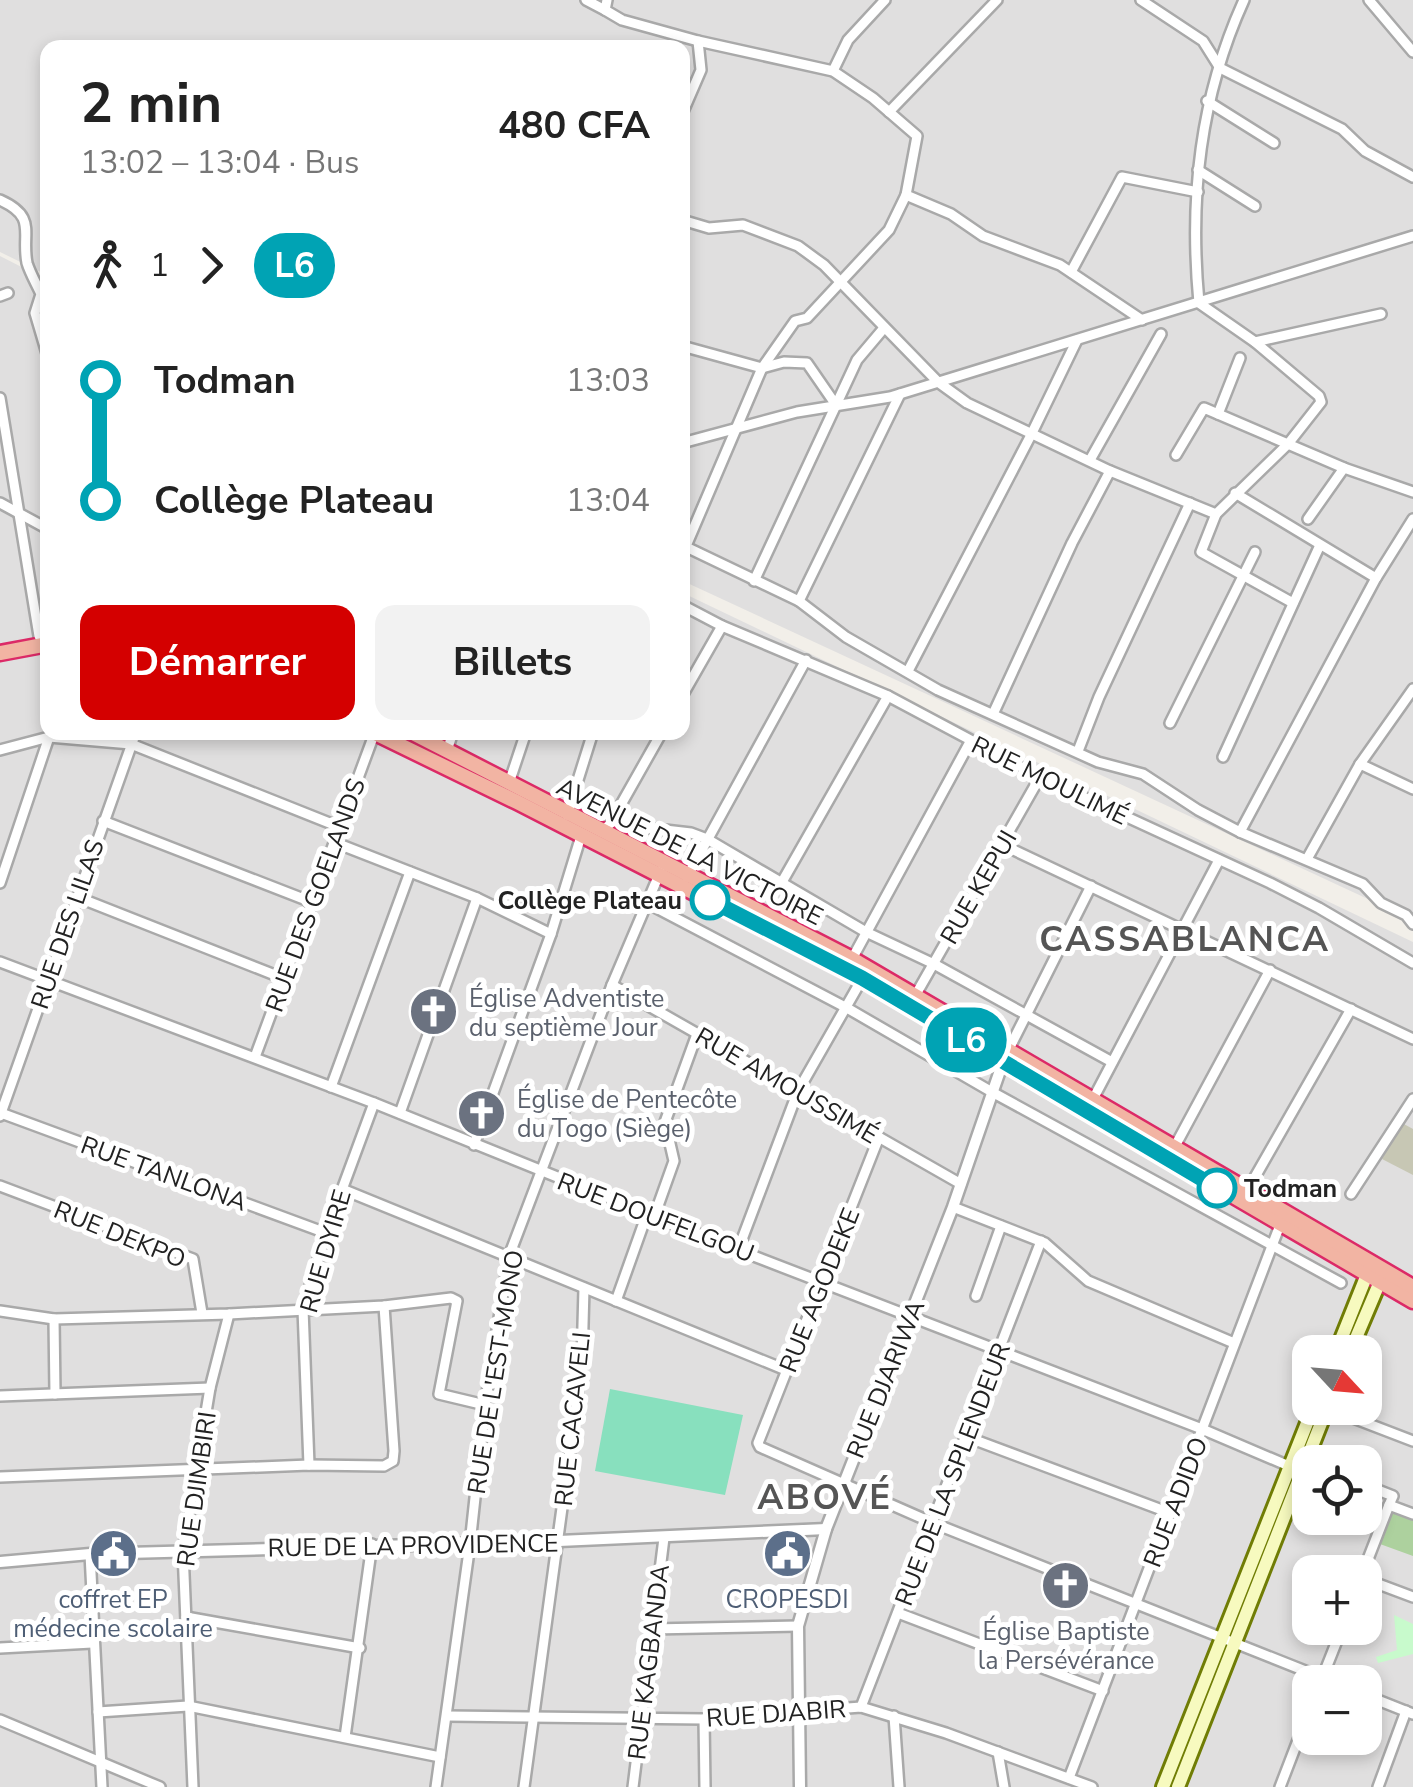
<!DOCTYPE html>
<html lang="fr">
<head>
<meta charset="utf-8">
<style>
  body { margin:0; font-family:"Nunito Sans",sans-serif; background:#f2f2f2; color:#222; height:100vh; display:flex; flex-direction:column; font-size:38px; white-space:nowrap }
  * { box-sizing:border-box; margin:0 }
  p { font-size:32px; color:#767676 }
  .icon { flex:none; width:55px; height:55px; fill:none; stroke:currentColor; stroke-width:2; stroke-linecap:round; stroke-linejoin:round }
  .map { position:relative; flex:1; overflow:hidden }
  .panel { position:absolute; left:40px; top:40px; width:650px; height:700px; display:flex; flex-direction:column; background:#fff; border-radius:20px; box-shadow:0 5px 15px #0003 }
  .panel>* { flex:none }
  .badge { padding:0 20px; border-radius:32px; font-size:35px; line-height:65px }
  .needle { width:65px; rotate:116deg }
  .fabs { position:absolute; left:1292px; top:1335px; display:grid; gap:20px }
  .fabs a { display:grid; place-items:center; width:90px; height:90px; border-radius:20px; background:#fff; box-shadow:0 5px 15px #0003; font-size:50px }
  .map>.badge { position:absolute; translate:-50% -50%; box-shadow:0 0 0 5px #fff }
  .legs { display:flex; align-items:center; gap:15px; height:110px; padding:0 40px; font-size:32px }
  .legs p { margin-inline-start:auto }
  .summary { display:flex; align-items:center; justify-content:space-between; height:170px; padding:0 40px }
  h1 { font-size:55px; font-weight:700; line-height:75px }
  .button { display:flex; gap:20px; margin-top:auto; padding:20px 40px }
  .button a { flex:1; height:115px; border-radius:20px; background:#d40000; color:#fff; font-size:40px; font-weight:700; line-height:115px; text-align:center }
  .button a+a { background:#f2f2f2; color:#222 }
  ul { padding:0 40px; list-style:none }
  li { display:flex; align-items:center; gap:35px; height:120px; font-size:38px }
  li i { display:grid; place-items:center; width:15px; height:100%; margin:0 12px; background:currentColor }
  li i::after { content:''; width:25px; height:25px; margin:-12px; border:8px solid; border-radius:50%; background:#fff }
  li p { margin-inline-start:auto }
  li:first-child i { background:linear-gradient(#0000 50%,currentColor 0) }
  li:last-child i { background:linear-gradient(currentColor 50%,#0000 0) }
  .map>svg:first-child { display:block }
  .residential { fill:#e0dfdf; fill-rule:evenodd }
  .construction { fill:#c7c7b4 }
  .forest { fill:#add19e }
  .park { fill:#c8facc }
  .pitch { fill:#88e0be }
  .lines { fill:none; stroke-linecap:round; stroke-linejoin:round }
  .minor-casing { stroke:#a9a9a9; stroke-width:14 }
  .tertiary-casing { stroke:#a9a9a9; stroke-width:15 }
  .secondary-casing { stroke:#707d05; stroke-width:18 }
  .trunk-casing { stroke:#dc2a67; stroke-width:19 }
  .minor { stroke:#fff; stroke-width:9 }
  .tertiary { stroke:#fff; stroke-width:10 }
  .secondary { stroke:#f7fabf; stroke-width:12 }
  .trunk { stroke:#f2b4a3; stroke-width:14 }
  .line-1-casing { stroke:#fff; stroke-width:22 }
  .line-1 { stroke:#00a3b4; stroke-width:15 }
  .stop-1-dot { fill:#fff; stroke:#00a3b4; stroke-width:5 }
  .labels { text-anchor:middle; stroke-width:10; stroke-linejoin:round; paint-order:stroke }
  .street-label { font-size:25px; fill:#222; stroke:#fff }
  .stop-label { font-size:25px; font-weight:bold; fill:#222; stroke:#fff; text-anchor:end }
  .worship-label { font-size:25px; fill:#5b616d; stroke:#fff; text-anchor:start }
  .service-label { font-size:25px; fill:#4e5e75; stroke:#fff }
  .district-label { font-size:35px; font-weight:bold; letter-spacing:2.5px; fill:#555; stroke:#fff }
</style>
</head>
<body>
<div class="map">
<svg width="1413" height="1787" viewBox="0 0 1413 1787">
  <rect width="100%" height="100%" fill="#f2efe9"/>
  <g class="residential">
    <polygon points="0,0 1413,0 1413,920 683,581 682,48 48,48 47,275 0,252"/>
    <path d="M0 256 47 280 48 732H682L683 593 1413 942V1787H0ZM1310 1352H1365V1408H1310ZM1310 1462H1365V1518H1310ZM1310 1572H1365V1628H1310ZM1310 1682H1365V1738H1310Z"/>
  </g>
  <polygon class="construction" points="1402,1123 1413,1129 1413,1175 1382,1159"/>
  <polygon class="forest" points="1392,1513 1413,1520 1413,1556 1380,1544"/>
  <polygon class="park" points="1394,1615 1413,1624 1413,1654 1378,1663 1376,1657 1397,1650"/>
  <polygon class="pitch" points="610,1389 743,1415 725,1495 595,1471"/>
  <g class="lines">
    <defs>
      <g id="minor">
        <polyline points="586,0 605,10"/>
        <polyline points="607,0 605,10 622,20 698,41 833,71 873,98 917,136 906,195 951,214 983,236 1060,265 1142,320"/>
        <polyline points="1141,0 1203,41 1220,68 1342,129 1365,151 1413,177"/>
        <polyline points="1369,0 1413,52"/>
        <polyline points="833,71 848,40 885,0"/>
        <polyline points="1207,101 1274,143"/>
        <polyline points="889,112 997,0"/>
        <polyline points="682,114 701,70 698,41"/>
        <polyline points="1198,170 1255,206"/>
        <path d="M0 200C38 217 21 233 27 263 30 273 37 285 41 294L35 313 48 357"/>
        <path d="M682 220 709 228 743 225 798 246 824 265 938 382 967 403 1110 471 1216 514 1288 444 1321 402 1319 396 1255 342 1199 303C1189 197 1200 97 1244 0"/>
        <polyline points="1071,272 1122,177 1198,192"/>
        <polyline points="0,296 8,293"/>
        <polyline points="1255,342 1381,314"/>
        <polyline points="682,346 762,368 784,362 807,363 836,405"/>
        <polyline points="0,398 39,636"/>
        <polyline points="1218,414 1240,358"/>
        <polyline points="682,443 797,412 890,397 1413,236"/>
        <polyline points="1176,455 1204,408 1344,468 1413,492"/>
        <polyline points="1090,460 1161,334"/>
        <polyline points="1235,493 1376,578"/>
        <polyline points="0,503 48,529"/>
        <polyline points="1216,514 1201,552 1293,603"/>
        <polyline points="1308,519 1344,468"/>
        <polyline points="682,545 799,601 846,637 938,690 1098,762 1143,774 1198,810 1240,832 1363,884 1381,903 1406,915 1413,924"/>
        <polyline points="686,546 762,368 795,321 807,318 889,230 906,195"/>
        <polyline points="754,581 857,360 884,328"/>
        <polyline points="799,601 900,394"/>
        <polyline points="682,605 722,626 888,696 1040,777 1270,883 1319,908 1413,963"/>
        <polyline points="908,671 1031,435 1077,340"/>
        <polyline points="682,696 722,626"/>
        <polyline points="994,712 1072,543 1110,471"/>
        <polyline points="1170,723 1255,552"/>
        <polyline points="0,750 49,737 131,744 342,828"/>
        <polyline points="447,751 453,732"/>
        <polyline points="1078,751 1099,697 1190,503"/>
        <polyline points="1223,757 1320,545"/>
        <polyline points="1360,764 1413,789"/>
        <polyline points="509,783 526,732"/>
        <polyline points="567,815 593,732"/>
        <polyline points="103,821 314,903"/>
        <polyline points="639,827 691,833 707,839 866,932 934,964 1112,1062"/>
        <polyline points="601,832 610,824 662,732"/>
        <polyline points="1240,832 1376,578 1413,519"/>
        <polyline points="336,843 477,898 551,934"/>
        <polyline points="1003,845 1413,1039"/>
        <polyline points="1307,859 1360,764 1413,689"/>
        <polyline points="687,877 806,660"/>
        <polyline points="782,882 888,696"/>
        <polyline points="0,883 49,737"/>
        <polyline points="77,897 285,979"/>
        <polyline points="647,903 847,1008 992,1092 1341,1283"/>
        <polyline points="852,959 970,742"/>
        <polyline points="0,962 374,1103 738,1250 1202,1429 1310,1475"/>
        <polyline points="612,985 961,1184"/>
        <polyline points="915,996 1040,777"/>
        <polyline points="1008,1051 1091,886"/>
        <polyline points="255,1057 375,732"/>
        <polyline points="331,1087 410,872"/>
        <polyline points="1092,1101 1219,860"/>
        <polyline points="1,1113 326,1233"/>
        <polyline points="400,1113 477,898"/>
        <polyline points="0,1116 136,732"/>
        <polyline points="879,1137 758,1443 760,1447 933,1523 1333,1682"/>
        <polyline points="474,1145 551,934 581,836"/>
        <polyline points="1174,1148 1270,970"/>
        <polyline points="0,1186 193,1259 202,1313"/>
        <polyline points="342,1189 786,1370"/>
        <polyline points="1247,1191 1351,1009"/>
        <polyline points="1351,1194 1413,1099"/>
        <polyline points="953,1207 1045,1243 1088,1281 1234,1343"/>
        <polyline points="654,1217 674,1161 665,1122 697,1034"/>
        <polyline points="738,1250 798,1091 862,979"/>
        <polyline points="976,1296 1001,1226"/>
        <polyline points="616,1301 647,1214"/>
        <polyline points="0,1311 54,1319 229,1314 384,1306 451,1298 457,1301 439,1394 485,1405"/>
        <polyline points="54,1319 55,1394"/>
        <polyline points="0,1396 210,1388"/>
        <polyline points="1327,1408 1413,1441"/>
        <polyline points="967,1437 1170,1513"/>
        <polyline points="309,1465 303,1309 326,1233 374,1103"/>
        <polyline points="0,1477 309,1465 384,1466 393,1461 394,1451 384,1306"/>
        <polyline points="1365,1485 1393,1496 1389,1505 1413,1514"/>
        <polyline points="90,1554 102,1787"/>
        <polyline points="1363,1572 1389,1505"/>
        <polyline points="1365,1579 1413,1597"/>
        <polyline points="898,1613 1103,1691"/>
        <polyline points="186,1617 360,1648"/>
        <polyline points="652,1629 798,1626"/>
        <polyline points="0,1648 92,1643"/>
        <polyline points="1321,1681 1342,1628"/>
        <polyline points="1365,1695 1413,1714"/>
        <polyline points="861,1707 1041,1241"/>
        <polyline points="98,1712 188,1706 440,1757"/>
        <polyline points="447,1716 704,1719 861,1707 946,1733 1092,1787"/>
        <polyline points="894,1716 899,1787"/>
        <polyline points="704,1719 705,1787"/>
        <polyline points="0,1720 160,1787"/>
        <polyline points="345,1737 372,1544"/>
        <polyline points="998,1752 1004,1787"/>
        <polyline points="1069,1778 1280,1225"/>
        <polyline points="193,1787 183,1551 210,1388 229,1314"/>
        <polyline points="436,1787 470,1544 485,1405 509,1256 612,985 661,870"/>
        <polyline points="524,1787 582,1361 584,1288"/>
        <polyline points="633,1787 664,1538"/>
        <polyline points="1280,1787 1310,1709"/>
        <polyline points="1378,1787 1406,1711"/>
      </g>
      <g id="tertiary">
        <polyline points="0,1562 90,1554 559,1541 826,1529"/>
        <polyline points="800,1787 798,1626 826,1529 953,1207 1005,1056"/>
      </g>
      <g id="secondary">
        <polyline points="1336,1352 1370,1267"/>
        <polyline points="1350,1352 1384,1272"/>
        <polyline points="1163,1787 1313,1408"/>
        <polyline points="1178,1787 1327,1408"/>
      </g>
      <g id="trunk">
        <polyline points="0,653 48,644"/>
        <polyline points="373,732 517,802 862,979 1413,1301"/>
        <polyline points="411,732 852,959 1413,1287"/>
      </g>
    </defs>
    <use href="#minor" class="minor-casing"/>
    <use href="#tertiary" class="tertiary-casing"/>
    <use href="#secondary" class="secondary-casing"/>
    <use href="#trunk" class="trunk-casing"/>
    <use href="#minor" class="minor"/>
    <use href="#tertiary" class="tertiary"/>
    <use href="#secondary" class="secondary"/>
    <use href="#trunk" class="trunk"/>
  </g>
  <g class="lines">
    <defs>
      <polyline id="line-1" points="710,900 862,978 1217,1188"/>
    </defs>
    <use href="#line-1" class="line-1-casing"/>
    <use href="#line-1" class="line-1"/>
  </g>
  <defs>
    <symbol id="church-disc" viewBox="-11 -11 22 22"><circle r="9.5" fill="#6b7280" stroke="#fff"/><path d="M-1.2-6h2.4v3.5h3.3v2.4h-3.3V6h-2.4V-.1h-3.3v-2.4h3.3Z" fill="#fff"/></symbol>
    <symbol id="civic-disc" viewBox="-11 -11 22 22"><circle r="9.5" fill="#5c6f8a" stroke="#fff"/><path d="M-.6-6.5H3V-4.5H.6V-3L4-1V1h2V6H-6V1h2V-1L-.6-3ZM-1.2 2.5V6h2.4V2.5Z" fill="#fff"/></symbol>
  </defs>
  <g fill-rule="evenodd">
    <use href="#church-disc" x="406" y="984" width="55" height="55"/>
    <use href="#church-disc" x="454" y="1086" width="55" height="55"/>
    <use href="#civic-disc" x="86" y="1526" width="55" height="55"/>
    <use href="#civic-disc" x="760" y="1526" width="55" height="55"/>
    <use href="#church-disc" x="1038" y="1558" width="55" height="55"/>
  </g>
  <g class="stop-1-dot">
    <circle cx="710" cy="900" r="18"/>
    <circle cx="1217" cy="1188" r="18"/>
  </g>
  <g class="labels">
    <g class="street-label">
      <text transform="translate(1050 780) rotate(26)" y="9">RUE MOULIMÉ</text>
      <text transform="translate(690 851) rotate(27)" y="9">AVENUE DE LA VICTOIRE</text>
      <text transform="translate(978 887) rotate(-60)" y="9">RUE KEPUI</text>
      <text transform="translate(315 895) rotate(-70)" y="9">RUE DES GOELANDS</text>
      <text transform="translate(67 924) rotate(-71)" y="9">RUE DES LILAS</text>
      <text transform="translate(787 1085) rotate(30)" y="9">RUE AMOUSSIMÉ</text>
      <text transform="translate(164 1173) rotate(20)" y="9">RUE TANLONA</text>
      <text transform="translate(656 1217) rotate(21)" y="9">RUE DOUFELGOU</text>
      <text transform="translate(120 1234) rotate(22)" y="9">RUE DEKPO</text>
      <text transform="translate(325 1251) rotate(-74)" y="9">RUE DYIRE</text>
      <text transform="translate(819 1290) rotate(-68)" y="9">RUE AGODEKE</text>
      <text transform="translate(495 1372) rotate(-81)" y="9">RUE DE L'EST-MONO</text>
      <text transform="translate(885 1379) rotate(-68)" y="9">RUE DJARIWA</text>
      <text transform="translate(572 1419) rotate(-84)" y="9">RUE CACAVELI</text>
      <text transform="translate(952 1474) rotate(-69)" y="9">RUE DE LA SPLENDEUR</text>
      <text transform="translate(196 1489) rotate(-82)" y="9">RUE DJIMBIRI</text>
      <text transform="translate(1175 1502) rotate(-69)" y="9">RUE ADIDO</text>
      <text transform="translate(413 1545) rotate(-1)" y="9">RUE DE LA PROVIDENCE</text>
      <text transform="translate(648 1662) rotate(-83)" y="9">RUE KAGBANDA</text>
      <text transform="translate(776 1713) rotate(-4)" y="9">RUE DJABIR</text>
    </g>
    <g class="stop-label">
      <text x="682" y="909">Collège Plateau</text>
      <text x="1244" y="1197" text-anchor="start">Todman</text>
    </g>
    <g class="worship-label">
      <text x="469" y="1007">Église Adventiste<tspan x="469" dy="29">du septième Jour</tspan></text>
      <text x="517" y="1108">Église de Pentecôte<tspan x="517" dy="29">du Togo (Siège)</tspan></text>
      <text x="1066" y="1640" text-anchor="middle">Église Baptiste<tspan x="1066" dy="29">la Persévérance</tspan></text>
    </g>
    <g class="service-label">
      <text x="113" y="1608">coffret EP<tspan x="113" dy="29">médecine scolaire</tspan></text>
      <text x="787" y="1608">CROPESDI</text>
    </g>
    <g class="district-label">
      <text x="1185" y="951">CASSABLANCA</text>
      <text x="825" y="1509">ABOVÉ</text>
    </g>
  </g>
</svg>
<div class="fabs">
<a><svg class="needle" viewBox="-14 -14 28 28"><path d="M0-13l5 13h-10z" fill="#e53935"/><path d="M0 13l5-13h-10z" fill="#767676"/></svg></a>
<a><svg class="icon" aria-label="locate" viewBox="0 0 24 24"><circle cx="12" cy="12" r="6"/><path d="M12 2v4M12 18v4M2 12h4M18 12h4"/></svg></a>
<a>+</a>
<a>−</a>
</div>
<b class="badge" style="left:966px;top:1040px;background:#00a3b4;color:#fff">L6</b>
<section class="panel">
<div class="summary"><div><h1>2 min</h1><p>13:02 – 13:04 · Bus</p></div><b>480 CFA</b></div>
<div class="legs"><svg class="icon" aria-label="walk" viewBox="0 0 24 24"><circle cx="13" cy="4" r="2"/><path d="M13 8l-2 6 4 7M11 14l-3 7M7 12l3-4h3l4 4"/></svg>1<svg class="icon" aria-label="forward" viewBox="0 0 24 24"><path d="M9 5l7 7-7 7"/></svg><b class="badge" style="background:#00a3b4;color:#fff">L6</b></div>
<ul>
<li><i style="color:#00a3b4"></i><b>Todman</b><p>13:03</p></li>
<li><i style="color:#00a3b4"></i><b>Collège Plateau</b><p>13:04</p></li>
</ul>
<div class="button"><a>Démarrer</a><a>Billets</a></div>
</section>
</div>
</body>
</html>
